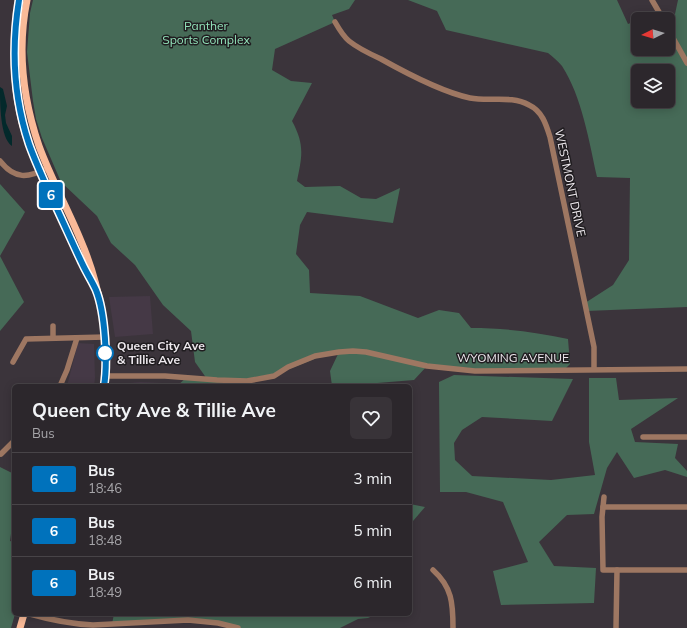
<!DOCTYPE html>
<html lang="en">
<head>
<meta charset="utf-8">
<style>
  body { margin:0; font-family:Mulish,sans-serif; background:#383338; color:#f1f3f6; height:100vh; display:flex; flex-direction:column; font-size:15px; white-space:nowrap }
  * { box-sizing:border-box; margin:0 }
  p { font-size:13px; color:#a6a5a9 }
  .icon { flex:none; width:22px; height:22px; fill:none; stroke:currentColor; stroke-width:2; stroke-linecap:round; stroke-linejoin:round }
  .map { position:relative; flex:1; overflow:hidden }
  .sheet { position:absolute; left:12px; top:384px; width:400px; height:232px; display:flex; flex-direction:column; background:#2c272c; border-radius:6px; box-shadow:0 2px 10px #0003,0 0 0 1px #484448 }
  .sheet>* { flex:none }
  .badge { padding:0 8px; border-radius:3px; font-size:14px; line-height:26px }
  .needle { width:26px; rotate:265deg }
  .fabs { position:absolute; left:631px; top:12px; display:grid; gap:8px }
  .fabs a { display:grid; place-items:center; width:44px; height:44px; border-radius:6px; background:#2c272c; box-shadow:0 2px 10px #0003,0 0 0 1px #484448; font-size:20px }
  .map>.badge { position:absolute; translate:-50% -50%; box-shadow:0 0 0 2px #fff }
  .round { display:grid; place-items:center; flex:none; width:42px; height:42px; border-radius:6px; background:#383338 }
  .head { display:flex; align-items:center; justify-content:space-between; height:68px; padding:0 20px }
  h1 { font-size:19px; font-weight:700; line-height:30px }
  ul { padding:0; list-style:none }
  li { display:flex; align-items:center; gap:12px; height:52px; padding:0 20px; border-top:1px solid #484448 }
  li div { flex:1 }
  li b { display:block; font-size:15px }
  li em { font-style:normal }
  li .badge { min-width:44px; font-weight:700; text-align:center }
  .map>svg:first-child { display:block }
  .built { fill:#453946 }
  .green { fill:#466a57; fill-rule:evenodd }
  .water { fill:#03292b }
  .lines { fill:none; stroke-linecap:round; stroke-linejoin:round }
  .minor { stroke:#9e7762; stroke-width:5.5 }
  .major { stroke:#faba98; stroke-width:7 }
  .line-casing { stroke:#fff; stroke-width:9 }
  .line { stroke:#0072bc; stroke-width:6 }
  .stop-dot { fill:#fff; stroke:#0072bc; stroke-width:2 }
  .labels { text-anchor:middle; stroke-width:3; stroke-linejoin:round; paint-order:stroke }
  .park-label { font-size:12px; fill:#91e2b9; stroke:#201d20 }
  .street-label { font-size:12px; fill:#eee9ee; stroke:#201d20 }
  .stop-label { font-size:12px; font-weight:bold; fill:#eee9ee; stroke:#201d20; text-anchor:start }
</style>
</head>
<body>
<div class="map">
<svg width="687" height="628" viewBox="0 0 687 628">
  <rect width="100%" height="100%" fill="#3b343b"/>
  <g class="built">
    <polygon points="150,296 153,334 115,337 109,297"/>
    <polygon points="78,343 94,344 95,378 94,386 67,386"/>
    <polygon points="141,382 164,383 164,386 116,386 117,384"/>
  </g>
  <g class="green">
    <path d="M33 0H355L349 9 332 15 335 22 275 49 272 70 291 81 312 83 292 121C305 145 302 156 297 181L305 187 340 186 361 198 376 199 400 188 393 223 307 212 300 225 296 254 309 270 310 293 360 296 418 318 439 310 459 313 471 328C504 328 535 332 568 339L570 364 564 370 475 371 427 366 414 380 365 384 364 386H332L330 371 339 352 327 354 279 373 235 381V386H177L187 377 207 379 195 362 191 331 163 305 135 265 111 243 97 216 61 182 42 138 36 119 33 101 27 52 30 13Z"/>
    <path d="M408 0H617L628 24 638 20V49H668V29L671 33 678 0H687V307L586 311 585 303 613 285 629 260 630 178 597 177C589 141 582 97 562 66 558 61 553 57 548 53L446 30 437 11ZM638 71H668V101H638Z"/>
    <polygon points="0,184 25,212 0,256"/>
    <polygon points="0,256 24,302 0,331"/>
    <polygon points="454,375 573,379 552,421 482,417 462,430 454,443 455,460 472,476 551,480 595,475 589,442 589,378 616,378 619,400 678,398 631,429 635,442 678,444 675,458 687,471 687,477 665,470 634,478 617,452 607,468 594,514 567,515 539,542 554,566 596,568 594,603 501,605 493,571 528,562 503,502 466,492 440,492 439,382"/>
    <polygon points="0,467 14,474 14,512 10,541 14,542 15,614 11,628 0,628"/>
    <polygon points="410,504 425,507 413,521 410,523"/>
    <polygon points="114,614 377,614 368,618 358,619 340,628 238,628 203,621 112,624"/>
  </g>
  <path class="water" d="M0 87 3 89 7 106 5 115 6 123 12 136V146C0 138 0 103 0 87Z"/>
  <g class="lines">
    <g class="minor">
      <polyline points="652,0 663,19"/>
      <path d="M335 22C339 29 343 36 349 41 359 49 370 54 381 59 406 73 442 92 470 98 490 102 511 95 529 105 542 111 546 124 550 137L594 347V369"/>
      <polyline points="668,29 687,63"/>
      <path d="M0 161C15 180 28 178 48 168"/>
      <polyline points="53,326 53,338"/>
      <polyline points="13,362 26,339 105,337"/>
      <polyline points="106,376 165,376 217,380 247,381 274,376 288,367 315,356 339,352 353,351 366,352 427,366 475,371 687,369"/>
      <polyline points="60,386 67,370 77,338"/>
      <polyline points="643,437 687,437"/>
      <polyline points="1,454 14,441"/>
      <polyline points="604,497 602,517 603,570 687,570"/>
      <polyline points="603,507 687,507"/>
      <path d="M433 570C452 587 453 603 453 628"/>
      <path d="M30 614C51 620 71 624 93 625L188 620 218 623 238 628"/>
      <polyline points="616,628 617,570"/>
    </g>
    <g class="major">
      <path d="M19 0C11 49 12 98 29 145 37 165 46 184 55 204 67 230 78 256 91 281"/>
      <path d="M27 0C17 49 23 99 39 146 51 179 68 209 81 241 99 283 111 340 104 386"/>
      <polyline points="20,628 24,614"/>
    </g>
  </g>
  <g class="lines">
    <defs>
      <path id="line" d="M19 0C11 50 13 96 29 144 35 161 43 178 50 194 61 217 71 240 82 263 86 272 92 281 96 290 105 312 108 362 104 386"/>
    </defs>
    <use href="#line" class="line-casing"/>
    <use href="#line" class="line"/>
  </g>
  <circle class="stop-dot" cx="105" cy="353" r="8"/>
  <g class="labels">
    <g class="park-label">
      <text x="206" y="30">Panther<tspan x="206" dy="14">Sports Complex</tspan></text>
    </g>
    <g class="street-label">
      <text transform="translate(570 183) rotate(78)" y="4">WESTMONT DRIVE</text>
      <text x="513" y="362">WYOMING AVENUE</text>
    </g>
    <g class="stop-label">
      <text x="117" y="350">Queen City Ave<tspan x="117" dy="14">&amp; Tillie Ave</tspan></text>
    </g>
  </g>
</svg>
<div class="fabs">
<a><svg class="needle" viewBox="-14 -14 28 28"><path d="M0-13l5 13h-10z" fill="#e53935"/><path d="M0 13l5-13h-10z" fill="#a6a5a9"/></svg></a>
<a><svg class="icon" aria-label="layers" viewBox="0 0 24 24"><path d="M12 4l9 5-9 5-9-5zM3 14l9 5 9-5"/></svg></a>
</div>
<b class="badge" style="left:51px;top:195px;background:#0072bc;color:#fff">6</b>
<section class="sheet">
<div class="head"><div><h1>Queen City Ave &amp; Tillie Ave</h1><p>Bus</p></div><a class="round"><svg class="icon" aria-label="heart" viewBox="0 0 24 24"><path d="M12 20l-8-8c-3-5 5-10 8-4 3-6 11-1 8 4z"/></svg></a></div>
<ul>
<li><span class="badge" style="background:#0072bc;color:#fff">6</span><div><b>Bus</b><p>18:46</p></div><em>3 min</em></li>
<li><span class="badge" style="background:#0072bc;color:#fff">6</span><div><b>Bus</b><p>18:48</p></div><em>5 min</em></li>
<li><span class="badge" style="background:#0072bc;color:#fff">6</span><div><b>Bus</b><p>18:49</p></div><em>6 min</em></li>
</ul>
</section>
</div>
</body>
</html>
